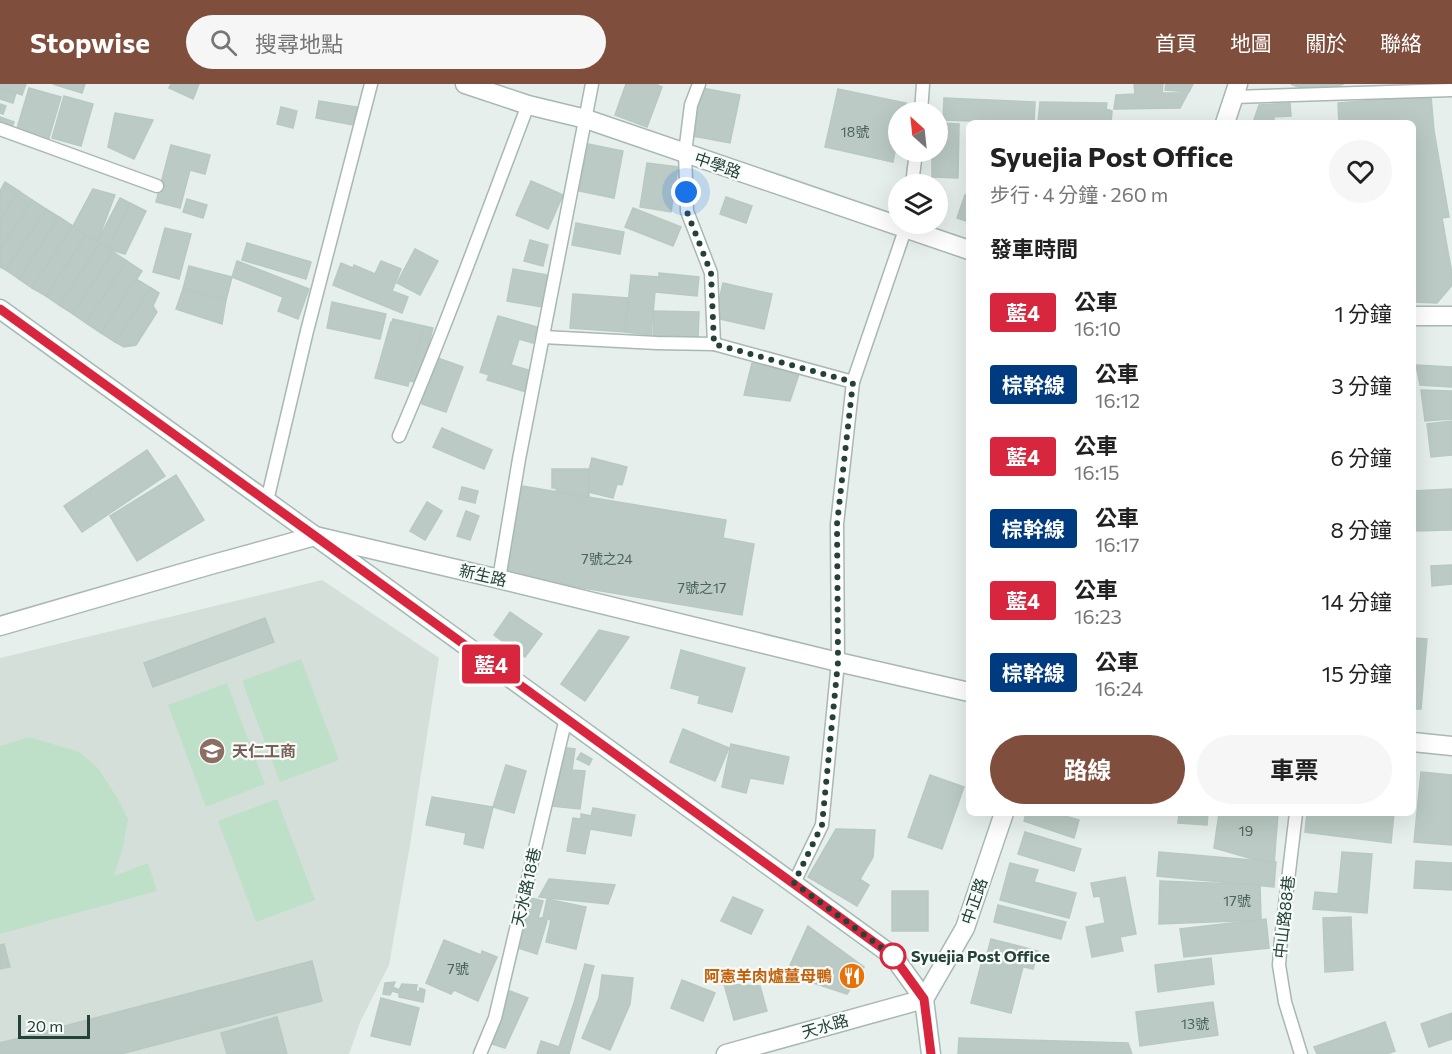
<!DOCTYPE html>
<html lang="zh-TW">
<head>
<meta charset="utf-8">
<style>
  body { margin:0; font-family:Commissioner,"Noto Sans TC",sans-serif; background:#f6f6f6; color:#222; height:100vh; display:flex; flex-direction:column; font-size:22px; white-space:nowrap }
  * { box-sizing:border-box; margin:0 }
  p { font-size:20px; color:#767676 }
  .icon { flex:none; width:33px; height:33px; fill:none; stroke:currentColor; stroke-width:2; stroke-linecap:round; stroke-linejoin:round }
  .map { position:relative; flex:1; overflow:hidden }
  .drawer { position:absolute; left:966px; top:36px; width:450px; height:696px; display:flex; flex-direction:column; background:#fff; border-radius:9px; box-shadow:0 6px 24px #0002 }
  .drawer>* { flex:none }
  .badge { padding:0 12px; border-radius:4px; font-size:21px; line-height:39px }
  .needle { width:39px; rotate:333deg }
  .controls { position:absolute; left:888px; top:18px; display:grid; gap:12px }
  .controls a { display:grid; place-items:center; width:60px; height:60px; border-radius:50%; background:#fff; box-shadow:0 6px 24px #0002; font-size:30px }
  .scale { position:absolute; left:18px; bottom:15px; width:72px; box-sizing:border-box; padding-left:6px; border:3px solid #24423a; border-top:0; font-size:16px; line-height:21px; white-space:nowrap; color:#24423a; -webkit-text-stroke:4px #f7fbf9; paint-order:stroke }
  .you { position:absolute; width:30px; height:30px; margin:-15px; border:4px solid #fff; border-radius:50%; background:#1a73e8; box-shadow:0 0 0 9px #1a73e833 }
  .map>.badge { position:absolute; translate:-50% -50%; box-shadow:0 0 0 3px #fff }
  h2 { padding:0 24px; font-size:22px; line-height:54px }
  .round { display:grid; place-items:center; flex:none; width:63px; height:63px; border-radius:32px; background:#f6f6f6 }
  .headline { display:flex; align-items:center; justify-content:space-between; height:102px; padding:0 24px }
  h1 { font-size:28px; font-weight:700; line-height:45px }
  .action { display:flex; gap:12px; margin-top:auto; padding:12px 24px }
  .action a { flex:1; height:69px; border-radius:36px; background:#804e3d; color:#fff; font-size:24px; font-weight:700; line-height:69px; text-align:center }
  .action a+a { background:#f6f6f6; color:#222 }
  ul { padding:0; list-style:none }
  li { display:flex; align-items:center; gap:18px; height:72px; padding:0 24px }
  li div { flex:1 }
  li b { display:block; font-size:22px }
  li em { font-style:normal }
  li .badge { min-width:66px; font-weight:700; text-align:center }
  header { display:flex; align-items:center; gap:36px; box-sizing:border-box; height:84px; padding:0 30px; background:#804e3d; color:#fff }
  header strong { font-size:28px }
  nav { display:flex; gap:33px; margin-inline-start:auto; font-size:21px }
  .search { width:420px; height:54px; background:#f6f6f6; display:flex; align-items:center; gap:15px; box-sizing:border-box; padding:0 21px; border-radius:33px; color:#767676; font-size:22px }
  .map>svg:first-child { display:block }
  .built { fill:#d4dfda }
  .green { fill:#bfe0c8 }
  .building { fill:#bbcac4; stroke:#b8c9c2; stroke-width:1.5 }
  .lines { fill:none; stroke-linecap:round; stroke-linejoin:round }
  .service-casing { stroke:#a8b8b2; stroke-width:15 }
  .minor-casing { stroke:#a8b8b2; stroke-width:21 }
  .secondary-casing { stroke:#a4bbb3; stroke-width:21 }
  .service { stroke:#fff; stroke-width:12 }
  .minor { stroke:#fff; stroke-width:18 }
  .secondary { stroke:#fff; stroke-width:18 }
  .line-casing { stroke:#fff; stroke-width:14 }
  .line { stroke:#d7263d; stroke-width:9 }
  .walk { stroke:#24423a; stroke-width:6; stroke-dasharray:0 10.8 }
  .stop-dot { fill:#fff; stroke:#d7263d; stroke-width:3 }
  .labels { text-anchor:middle; stroke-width:4.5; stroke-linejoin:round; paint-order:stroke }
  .number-label { font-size:14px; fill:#4a645c }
  .street-label { font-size:16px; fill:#24423a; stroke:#f7fbf9 }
  .education-label { font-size:16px; font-weight:bold; fill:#785e54; stroke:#f7fbf9; text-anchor:start }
  .stop-label { font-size:16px; font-weight:bold; fill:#24423a; stroke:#f7fbf9; text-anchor:start }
  .food-label { font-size:16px; font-weight:bold; fill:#c56008; stroke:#f7fbf9; text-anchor:end }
</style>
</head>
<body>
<header>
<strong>Stopwise</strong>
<div class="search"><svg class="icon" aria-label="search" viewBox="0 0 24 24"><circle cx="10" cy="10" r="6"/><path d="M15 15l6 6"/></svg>搜尋地點</div>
<nav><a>首頁</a><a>地圖</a><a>關於</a><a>聯絡</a></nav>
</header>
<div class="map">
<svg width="1452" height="970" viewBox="0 0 1452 970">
  <rect width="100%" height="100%" fill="#e6efeb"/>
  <polygon class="built" points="322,496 439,574 410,761 389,881 361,936 349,970 0,970 0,574"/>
  <g class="green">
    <polygon points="301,575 339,676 280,698 242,597"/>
    <polygon points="227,599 265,700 206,723 168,621"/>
    <polygon points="29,653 79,668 98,684 118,715 128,735 122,767 114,792 148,779 157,807 0,850 0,662"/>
    <polygon points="277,715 315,816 256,838 218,737"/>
  </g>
  <g class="building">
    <polygon points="0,0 26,0 22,11 0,3"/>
    <polygon points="53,0 85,0 82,9"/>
    <polygon points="171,0 199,0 193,15 169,4"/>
    <polygon points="626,0 655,0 662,3 647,43 615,31"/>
    <polygon points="1134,0 1163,0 1162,9 1188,9 1180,24 1114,25 1116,11 1135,10"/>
    <polygon points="1166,0 1193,0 1189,8 1165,6"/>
    <polygon points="1291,0 1344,0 1314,10"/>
    <polygon points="0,4 16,9 13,19 0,15"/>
    <polygon points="29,4 61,13 48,57 16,48"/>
    <polygon points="702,4 740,11 730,59 692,52"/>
    <polygon points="838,5 906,19 904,28 898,28 898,52 893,78 825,63"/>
    <polygon points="64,12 93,20 81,62 52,54"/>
    <polygon points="1431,12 1434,47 1449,133 1442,134 1452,190 1452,201 1437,219 1413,218 1413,39 1339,39 1338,19"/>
    <polygon points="944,14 1035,18 1034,39 943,36"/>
    <polygon points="319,17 357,23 354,41 316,34"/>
    <polygon points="1040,18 1107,19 1106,25 1112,27 1111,39 1038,39"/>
    <polygon points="1290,19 1291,32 1273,33 1275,37 1253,39 1259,21"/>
    <polygon points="0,20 6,22 3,30 0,29"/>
    <polygon points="281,23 297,27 293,44 277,40"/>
    <polygon points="115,29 153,36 134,75 108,63"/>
    <polygon points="0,33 14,38 11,46 0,42"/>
    <polygon points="938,39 959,40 958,94 932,93 932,68 938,68"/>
    <polygon points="588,60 623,67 614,114 579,107"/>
    <polygon points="171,61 210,71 205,90 190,86 180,124 156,118"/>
    <polygon points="647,79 678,83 671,128 640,123"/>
    <polygon points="531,97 563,111 548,145 516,131"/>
    <polygon points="5,98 19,107 0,136 0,107"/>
    <polygon points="93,105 115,111 97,158 73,142"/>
    <polygon points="19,107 32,116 0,166 0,136"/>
    <polygon points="965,111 969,112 969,138 957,134"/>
    <polygon points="726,113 752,122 746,139 720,130"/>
    <polygon points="120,114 130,119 108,165 97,158"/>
    <polygon points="187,115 207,121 203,134 183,128"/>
    <polygon points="32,116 46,125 6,186 0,183 0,166"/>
    <polygon points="130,119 146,127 125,170 108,165"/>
    <polygon points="633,124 681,143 673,162 625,143"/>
    <polygon points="46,125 59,133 19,195 6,186"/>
    <polygon points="59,133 73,142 32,204 19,195"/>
    <polygon points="576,139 624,148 620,170 572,161"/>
    <polygon points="73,142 86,151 46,212 32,204"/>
    <polygon points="165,144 191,150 179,195 153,188"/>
    <polygon points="86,151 100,159 59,221 46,212"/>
    <polygon points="530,156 548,161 543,182 524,177"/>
    <polygon points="100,159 113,168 73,230 59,221"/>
    <polygon points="247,159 311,178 306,195 242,176"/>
    <polygon points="415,165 438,177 420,211 397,199"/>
    <polygon points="113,168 127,177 86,239 73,230"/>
    <polygon points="127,177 142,187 101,249 86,239"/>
    <polygon points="237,177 309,205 298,235 278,227 283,213 232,193"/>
    <polygon points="381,177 401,185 392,207 408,213 402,229 333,201 341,179 353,184 354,181 375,190"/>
    <polygon points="189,182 232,193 226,216 183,205"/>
    <polygon points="513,185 548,191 542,223 507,217"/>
    <polygon points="659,189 699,193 697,212 655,208 651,251 625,248 631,191 659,193"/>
    <polygon points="136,195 151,204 115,258 101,249"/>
    <polygon points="723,199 772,210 764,245 715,234"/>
    <polygon points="151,204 159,209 153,222 157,228 136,261 124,263 115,258"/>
    <polygon points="183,205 226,216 222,240 176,225"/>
    <polygon points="573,210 628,214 625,248 570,244"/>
    <polygon points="332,218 386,230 380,255 327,244"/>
    <polygon points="654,227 699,228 698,255 653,254"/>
    <polygon points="498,232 537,243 533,259 519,255 511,281 532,287 526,308 487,296 489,291 480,288"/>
    <polygon points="393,235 433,244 418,299 379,289"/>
    <polygon points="391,238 423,246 408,302 375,294"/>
    <polygon points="432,272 463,283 446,328 422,320 423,297"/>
    <polygon points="752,279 800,287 790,317 744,311"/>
    <polygon points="1416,281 1452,283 1452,303 1420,301"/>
    <polygon points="1421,306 1452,307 1452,335 1425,337"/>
    <polygon points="1452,337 1452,371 1431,373 1427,340"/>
    <polygon points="442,344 492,366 484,385 433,363"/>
    <polygon points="147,366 165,392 82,448 64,422"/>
    <polygon points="592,374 627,383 622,401 617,400 613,414 584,407"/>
    <polygon points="552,385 589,385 589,417 557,417 556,404 552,404"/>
    <polygon points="176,391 204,436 137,477 110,432"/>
    <polygon points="516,401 726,436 723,454 754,460 742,531 500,490"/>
    <polygon points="462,403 478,407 475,419 459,415"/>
    <polygon points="1452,405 1452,446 1413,447 1413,407"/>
    <polygon points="427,418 442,427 425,456 410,447"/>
    <polygon points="466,427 479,432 470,456 457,452"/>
    <polygon points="1452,481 1452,500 1432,502 1431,482"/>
    <polygon points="510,528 542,550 525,573 494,551"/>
    <polygon points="265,534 274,558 153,603 144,579"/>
    <polygon points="599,546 629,553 585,617 561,600"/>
    <polygon points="1413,554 1427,555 1421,625 1413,625"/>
    <polygon points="681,566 745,584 732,628 698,619 700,612 671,604"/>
    <polygon points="683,645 729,664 715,697 670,678"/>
    <polygon points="731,660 789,673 783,700 750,694 746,709 722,703"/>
    <polygon points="559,663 575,665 572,686 585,687 580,725 552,722"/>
    <polygon points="581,669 592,675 589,681 577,675"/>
    <polygon points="506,681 526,687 514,729 493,723"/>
    <polygon points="1421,688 1452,691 1452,761 1414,758"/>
    <polygon points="930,691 964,703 942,765 908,753"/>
    <polygon points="432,713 493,723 483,764 464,760 466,749 426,741"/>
    <polygon points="593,724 635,731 631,752 590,745 585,770 567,767 573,734 581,735 581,730 591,732"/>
    <polygon points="1026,729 1055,729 1079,736 1074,754 1024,737"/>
    <polygon points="1179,729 1208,729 1207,741 1178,739"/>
    <polygon points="1219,729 1278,729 1274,781 1214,764"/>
    <polygon points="1307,729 1394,729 1391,759 1305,748"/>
    <polygon points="836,745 875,746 873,773 860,795 869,801 857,822 808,793"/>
    <polygon points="1025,748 1081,765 1074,787 1018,770"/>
    <polygon points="1159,768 1276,778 1274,803 1157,792"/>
    <polygon points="1342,768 1372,770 1367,829 1313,825 1315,808 1338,810"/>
    <polygon points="1416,777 1452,779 1452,806 1414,804"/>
    <polygon points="1010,779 1038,786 1034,798 1076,809 1069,834 1000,816"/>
    <polygon points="1125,793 1136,850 1120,853 1123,867 1092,873 1086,843 1105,839 1100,812 1094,813 1091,799"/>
    <polygon points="549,795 615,801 608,820 539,813"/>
    <polygon points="1160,797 1260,801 1261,836 1159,840"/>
    <rect x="892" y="807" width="36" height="40"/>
    <polygon points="520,811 543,817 538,834 543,834 547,837 537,870 506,860"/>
    <polygon points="733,813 763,826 751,850 721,837"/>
    <polygon points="547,815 586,823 576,865 546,858 551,836 543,834"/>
    <polygon points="998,821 1066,838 1061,855 994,838"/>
    <polygon points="1351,833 1353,886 1325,888 1323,834"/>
    <polygon points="1266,835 1269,864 1184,873 1180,845"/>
    <polygon points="808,842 864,883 847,910 786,890"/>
    <polygon points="991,855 1038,867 1033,885 986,874"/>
    <polygon points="444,856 481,871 482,867 497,873 478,917 454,906 451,910 426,899"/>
    <polygon points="4,860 10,883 0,885 0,861"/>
    <polygon points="983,873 1023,883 1011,929 971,919"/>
    <polygon points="1211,874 1214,900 1158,908 1155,881"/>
    <polygon points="312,877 322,917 121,970 0,970 0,959"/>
    <polygon points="585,880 594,882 569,970 537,970 541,957 559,963 574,919"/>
    <polygon points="602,891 633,894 630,920 610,966 582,954 599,914"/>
    <polygon points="682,896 715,909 703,937 671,924"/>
    <polygon points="395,898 393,903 399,906 402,900 417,901 416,907 419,908 420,904 425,906 423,918 399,913 399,909 392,907 390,911 383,910 385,899"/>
    <polygon points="724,900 760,902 767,927 734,936"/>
    <polygon points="510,907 528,914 505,964 489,959"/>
    <polygon points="381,914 419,924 410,961 371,952"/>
    <polygon points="1213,918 1218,951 1140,962 1136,928"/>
    <polygon points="1452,929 1452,955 1429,963 1421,940"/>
    <polygon points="277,933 287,970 227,970 221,949"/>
    <polygon points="1385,938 1395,967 1387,970 1317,970 1314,963"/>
    <polygon points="959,954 1128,959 1132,970 958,970"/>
  </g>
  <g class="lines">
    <defs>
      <g id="service">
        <polyline points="699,0 691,21 685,69 687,127 711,189 714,260"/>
        <polyline points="1234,13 1452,6"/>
        <polyline points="921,28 923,0"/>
        <polyline points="0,45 157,102"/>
        <polyline points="912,100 916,68"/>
        <polyline points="543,253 657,259 714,260 853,298"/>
        <path d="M399 352C446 243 486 131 528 21"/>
        <polyline points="267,417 307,247 371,0"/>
        <polyline points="499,495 519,375 592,0"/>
        <polyline points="1296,729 1281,855 1279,881 1285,918 1301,970"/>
        <polyline points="794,799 822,741 838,578 837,440 853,298 907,140"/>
        <polyline points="480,970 495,934 566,634"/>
      </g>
      <g id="minor">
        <polyline points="465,0 528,21 586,35 969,166"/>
        <polyline points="1225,39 1238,0"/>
        <polyline points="1413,232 1452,232"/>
        <polyline points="0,542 210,481 315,452 499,495 838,578 969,608"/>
        <polyline points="1413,658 1452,662"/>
        <polyline points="726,970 924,915 965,844 1004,729"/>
      </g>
      <polyline id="secondary" points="0,225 315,452 893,872 924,915 931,970"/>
    </defs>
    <use href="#service" class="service-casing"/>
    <use href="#minor" class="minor-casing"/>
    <use href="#secondary" class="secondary-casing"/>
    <use href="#service" class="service"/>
    <use href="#minor" class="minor"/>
    <use href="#secondary" class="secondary"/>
  </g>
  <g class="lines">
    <defs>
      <polyline id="line" points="0,225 315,452 893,872 924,915 931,970"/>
    </defs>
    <use href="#line" class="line-casing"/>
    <use href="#line" class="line"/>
    <polyline class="walk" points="686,108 687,128 711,189 714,260 853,298 837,440 838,578 822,741 794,799 893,872"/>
  </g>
  <defs>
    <symbol id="university-disc" viewBox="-11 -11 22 22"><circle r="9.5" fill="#8d6e63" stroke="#f7fbf9"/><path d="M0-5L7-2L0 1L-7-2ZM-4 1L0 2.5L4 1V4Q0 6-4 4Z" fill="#fff"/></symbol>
    <symbol id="restaurant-disc" viewBox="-11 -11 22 22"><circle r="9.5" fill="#e8710a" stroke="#f7fbf9"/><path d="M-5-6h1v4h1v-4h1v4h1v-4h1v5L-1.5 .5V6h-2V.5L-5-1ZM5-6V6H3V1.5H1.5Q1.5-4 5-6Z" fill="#fff"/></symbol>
  </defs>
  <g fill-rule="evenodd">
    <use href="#university-disc" x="197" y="652" width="30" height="30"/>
    <use href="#restaurant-disc" x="837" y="877" width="30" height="30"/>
  </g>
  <circle class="stop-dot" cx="893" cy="872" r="12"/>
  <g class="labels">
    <g class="number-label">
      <text x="855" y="53">18號</text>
      <text x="607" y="480">7號之24</text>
      <text x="702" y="509">7號之17</text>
      <text x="1246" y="752">19</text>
      <text x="1237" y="822">17號</text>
      <text x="458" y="890">7號</text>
      <text x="1195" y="945">13號</text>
    </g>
    <g class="street-label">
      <text transform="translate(718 81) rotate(19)" y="6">中學路</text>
      <text transform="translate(483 491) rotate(13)" y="6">新生路</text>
      <text transform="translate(526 803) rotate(-77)" y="6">天水路18巷</text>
      <text transform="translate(974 817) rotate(-71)" y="6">中正路</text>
      <text transform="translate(1284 833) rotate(-84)" y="6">中山路88巷</text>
      <text transform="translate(825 942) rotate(-16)" y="6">天水路</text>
    </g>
    <g class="education-label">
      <text x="232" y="673">天仁工商</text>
    </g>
    <g class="stop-label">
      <text x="911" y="878">Syuejia Post Office</text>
    </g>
    <g class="food-label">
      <text x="832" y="898">阿憲羊肉爐薑母鴨</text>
    </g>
  </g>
</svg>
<div class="controls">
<a><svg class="needle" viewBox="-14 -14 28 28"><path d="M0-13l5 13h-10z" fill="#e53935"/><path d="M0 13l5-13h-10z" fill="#767676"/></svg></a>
<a><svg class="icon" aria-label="layers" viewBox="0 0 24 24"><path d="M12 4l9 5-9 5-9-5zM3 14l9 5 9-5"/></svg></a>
</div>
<div class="scale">20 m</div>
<div class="you" style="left:686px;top:108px"></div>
<b class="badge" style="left:491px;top:580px;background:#d7263d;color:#fff">藍4</b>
<section class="drawer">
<div class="headline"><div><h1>Syuejia Post Office</h1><p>步行 · 4 分鐘 · 260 m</p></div><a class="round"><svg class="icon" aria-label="heart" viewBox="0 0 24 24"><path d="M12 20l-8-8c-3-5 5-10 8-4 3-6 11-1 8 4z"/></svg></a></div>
<h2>發車時間</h2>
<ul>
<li><span class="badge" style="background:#d7263d;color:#fff">藍4</span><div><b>公車</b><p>16:10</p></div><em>1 分鐘</em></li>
<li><span class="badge" style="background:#003b80;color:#fff">棕幹線</span><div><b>公車</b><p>16:12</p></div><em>3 分鐘</em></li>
<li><span class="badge" style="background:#d7263d;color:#fff">藍4</span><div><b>公車</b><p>16:15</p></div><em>6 分鐘</em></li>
<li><span class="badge" style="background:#003b80;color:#fff">棕幹線</span><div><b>公車</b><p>16:17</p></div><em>8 分鐘</em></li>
<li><span class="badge" style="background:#d7263d;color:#fff">藍4</span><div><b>公車</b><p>16:23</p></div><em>14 分鐘</em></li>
<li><span class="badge" style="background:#003b80;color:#fff">棕幹線</span><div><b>公車</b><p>16:24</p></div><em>15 分鐘</em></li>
</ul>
<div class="action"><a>路線</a><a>車票</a></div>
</section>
</div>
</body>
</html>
